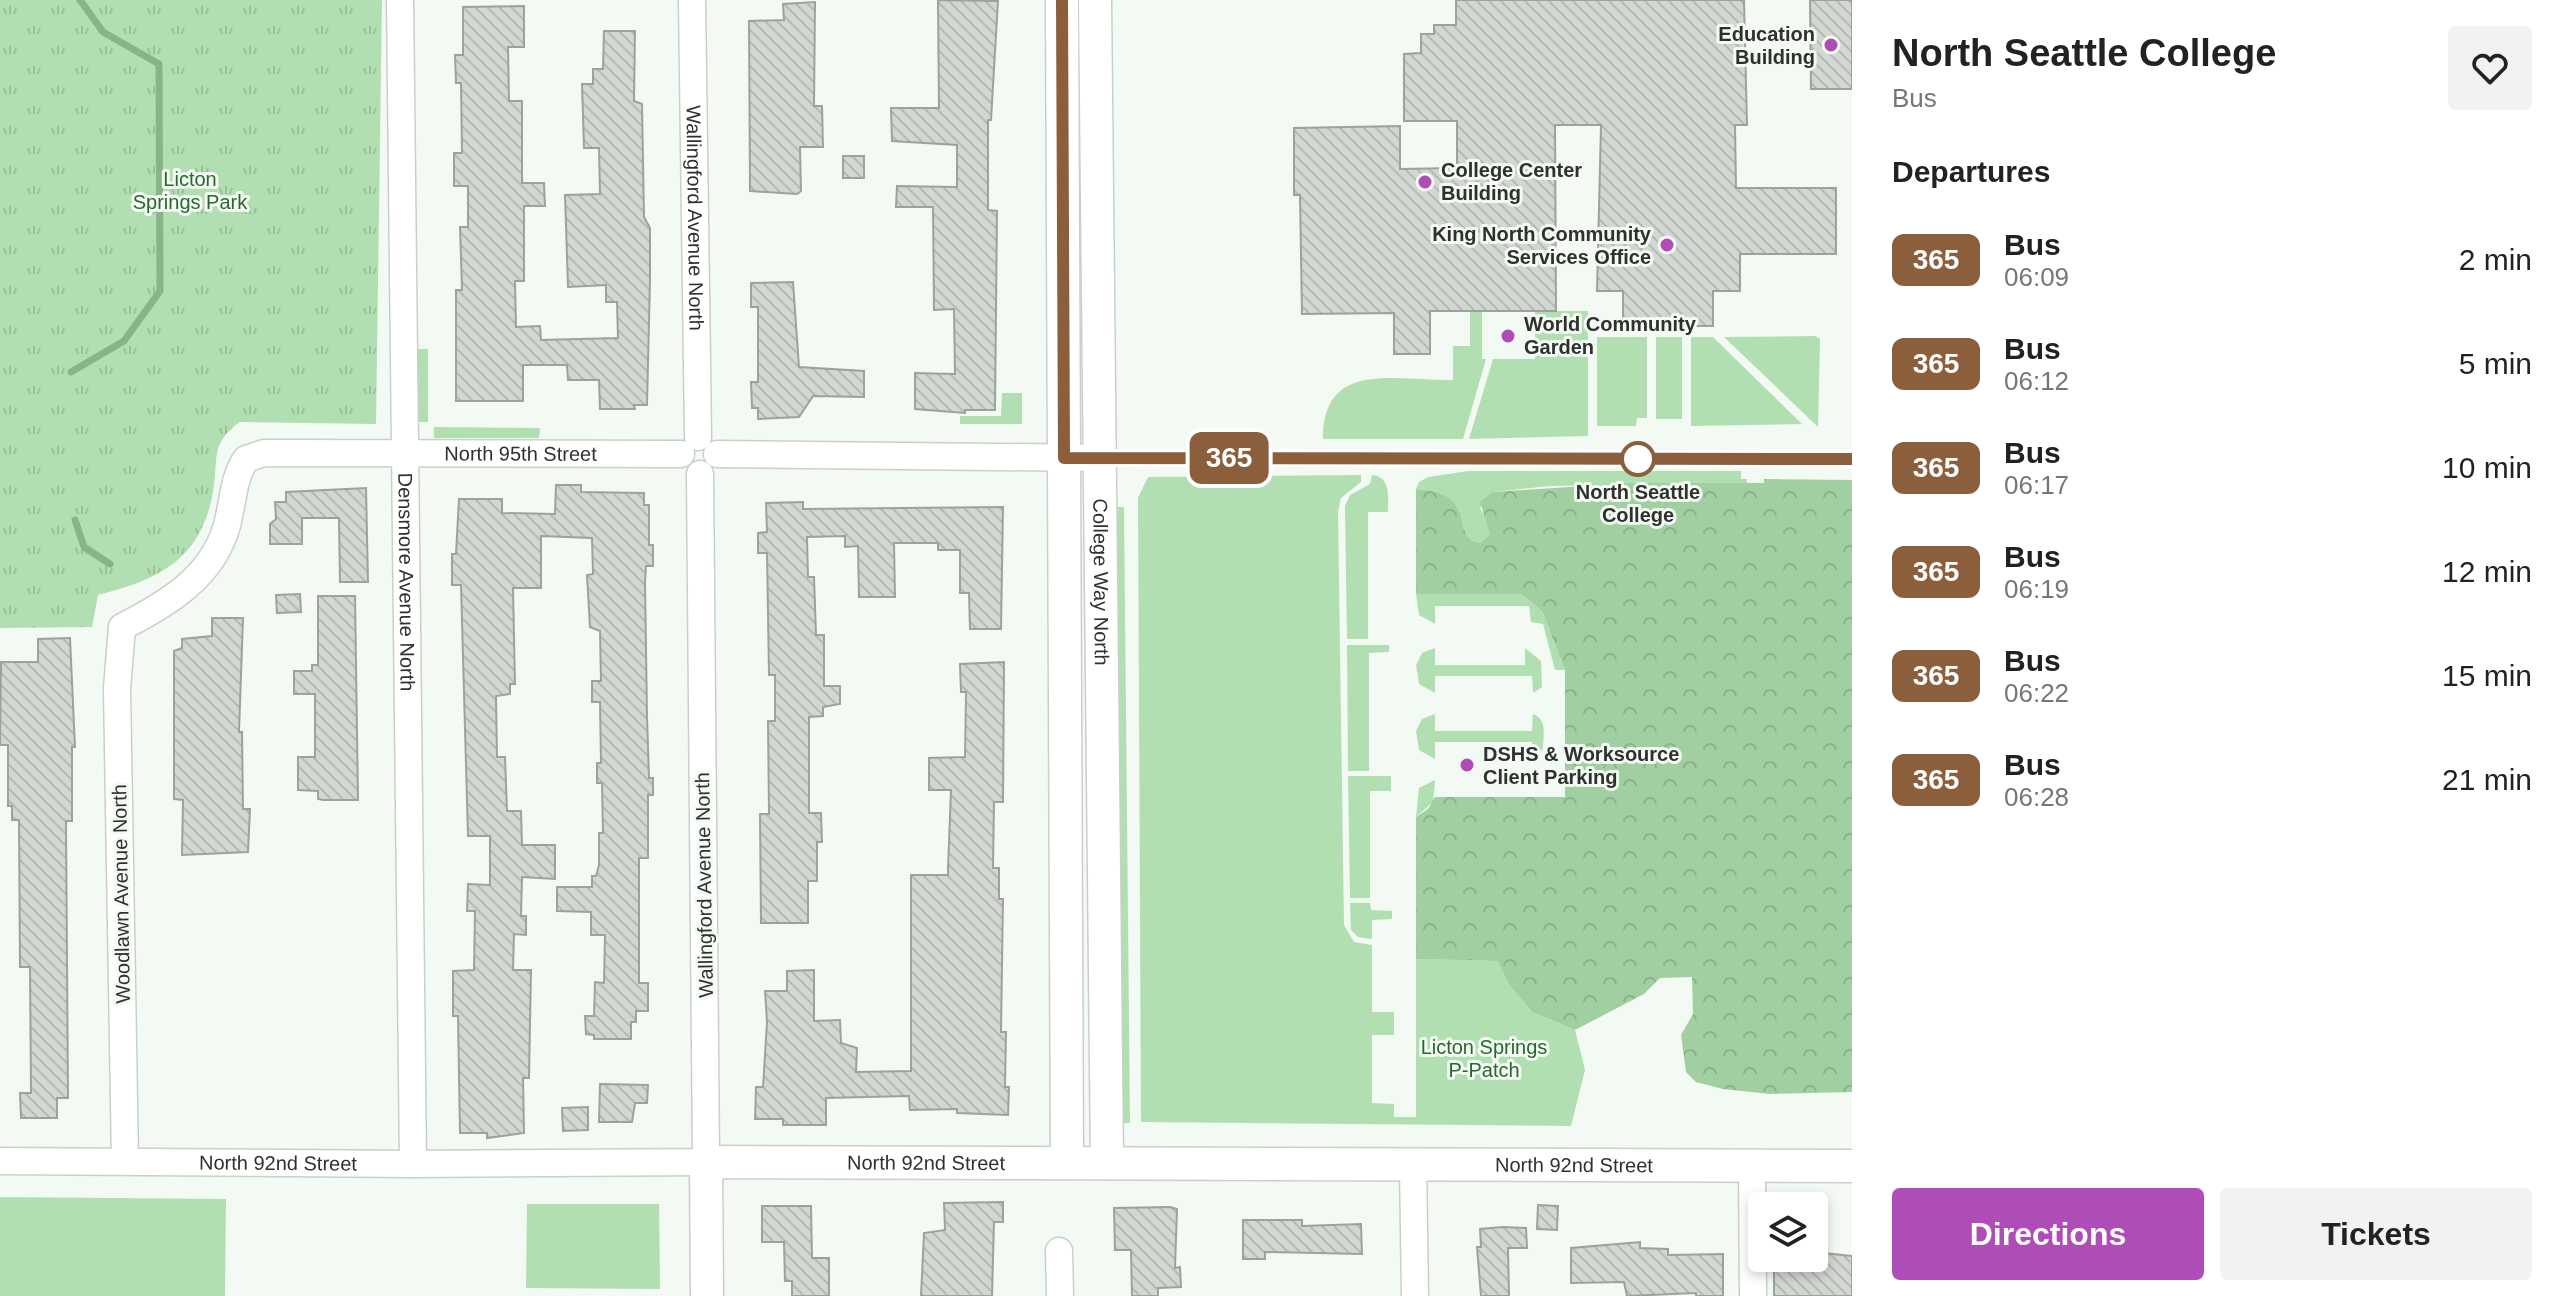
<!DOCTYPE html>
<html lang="en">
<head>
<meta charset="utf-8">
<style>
  body { margin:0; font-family:Helvetica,sans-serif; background:#f2f2f2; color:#222; height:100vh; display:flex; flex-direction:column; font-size:30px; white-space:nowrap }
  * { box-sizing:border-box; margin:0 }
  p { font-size:26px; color:#767676 }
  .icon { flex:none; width:44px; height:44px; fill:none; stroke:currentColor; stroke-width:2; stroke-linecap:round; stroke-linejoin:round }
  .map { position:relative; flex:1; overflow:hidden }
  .details { display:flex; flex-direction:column; background:#fff; width:720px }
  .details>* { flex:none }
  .badge { padding:0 16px; border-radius:12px; font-size:28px; line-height:52px }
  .controls { position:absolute; left:1748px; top:1192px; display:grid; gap:16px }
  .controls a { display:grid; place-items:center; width:80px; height:80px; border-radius:8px; background:#fff; box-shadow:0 4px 12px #0003; font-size:40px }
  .map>.badge { position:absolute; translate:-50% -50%; box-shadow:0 0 0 4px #fff }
  h2 { padding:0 40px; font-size:30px; line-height:72px }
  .round { display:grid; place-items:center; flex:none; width:84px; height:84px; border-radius:8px; background:#f2f2f2 }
  .summary { display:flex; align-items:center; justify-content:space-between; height:136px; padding:0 40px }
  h1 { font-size:38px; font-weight:800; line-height:60px }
  .cta { display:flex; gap:16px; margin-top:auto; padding:16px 40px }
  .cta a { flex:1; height:92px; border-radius:8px; background:#ad4db5; color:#fff; font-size:32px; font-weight:800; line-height:92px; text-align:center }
  .cta a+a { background:#f2f2f2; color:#222 }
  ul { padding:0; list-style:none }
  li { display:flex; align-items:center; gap:24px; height:104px; padding:0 40px }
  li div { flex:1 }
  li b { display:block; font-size:30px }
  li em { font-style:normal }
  li .badge { min-width:88px; font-weight:700; text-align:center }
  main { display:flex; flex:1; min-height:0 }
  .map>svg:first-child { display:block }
  .green { fill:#b2dfb1 }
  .forest { fill:url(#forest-crowns) }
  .park { fill:url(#park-tufts) }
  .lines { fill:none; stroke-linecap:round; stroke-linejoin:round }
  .stream { stroke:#88b588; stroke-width:7 }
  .building { fill:url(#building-back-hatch); stroke:#9ca29c; stroke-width:2 }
  .minor-casing { stroke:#cad0c9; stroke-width:29 }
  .tertiary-casing { stroke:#cad0c9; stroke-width:35 }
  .minor { stroke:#fff; stroke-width:26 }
  .tertiary { stroke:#fff; stroke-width:32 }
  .line-casing { stroke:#fff; stroke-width:18 }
  .line { stroke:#8b5e3c; stroke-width:12 }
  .poi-dot { fill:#ad4db5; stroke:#f3f9f3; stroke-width:3 }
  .stop-dot { fill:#fff; stroke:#8b5e3c; stroke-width:4 }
  .labels { text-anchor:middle; stroke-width:6; stroke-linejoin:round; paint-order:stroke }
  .poi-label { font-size:20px; font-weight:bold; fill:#2f312f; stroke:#f3f9f3; text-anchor:start }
  .park-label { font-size:20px; fill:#2a672d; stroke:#f3f9f3 }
  .street-label { font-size:20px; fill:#2f312f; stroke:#f3f9f3 }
  .stop-label { font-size:20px; font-weight:bold; fill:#2f312f; stroke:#f3f9f3 }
</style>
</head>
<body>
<main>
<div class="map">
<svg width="1852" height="1296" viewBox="0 0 1852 1296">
  <defs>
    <pattern id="forest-crowns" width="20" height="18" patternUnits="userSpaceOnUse" patternTransform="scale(2)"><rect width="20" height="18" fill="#a2cfa1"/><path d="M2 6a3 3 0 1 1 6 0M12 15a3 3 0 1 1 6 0" fill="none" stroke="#8cb28b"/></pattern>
    <pattern id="park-tufts" width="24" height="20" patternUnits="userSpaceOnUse" patternTransform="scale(2)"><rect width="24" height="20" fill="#b2dfb1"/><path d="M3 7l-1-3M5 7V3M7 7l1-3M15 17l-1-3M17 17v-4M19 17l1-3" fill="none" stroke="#99c099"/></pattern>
    <pattern id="building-back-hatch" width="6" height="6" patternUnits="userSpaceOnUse" patternTransform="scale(2)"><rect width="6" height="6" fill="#d2d8d1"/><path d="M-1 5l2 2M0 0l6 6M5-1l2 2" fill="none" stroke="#b5bab4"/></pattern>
  </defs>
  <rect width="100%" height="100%" fill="#f3f9f3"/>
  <g class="green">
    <path d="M1470 311H1482V359H1486L1463 439H1323C1323 359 1395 381 1453 380V346H1470Z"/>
    <polygon points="1535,311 1588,311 1588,436 1469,439 1493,359 1535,359"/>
    <polygon points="1815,336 1820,339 1818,427 1724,337"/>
    <polygon points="1597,337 1647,337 1647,418 1637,418 1636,426 1597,426"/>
    <rect x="1656" y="337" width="26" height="82"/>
    <polygon points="1691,337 1713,337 1802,424 1691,426"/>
    <polygon points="417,349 428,349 428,422 419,422 418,418"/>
    <polygon points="1002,393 1022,393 1022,424 960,424 960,416 1001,416"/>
    <polygon points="434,427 540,428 539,438 434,438"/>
    <path d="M1468 471H1741V479H1747V483L1550 486 1493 492 1480 508 1489 524 1490 534 1480 543C1447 537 1483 493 1416 489L1419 482 1428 477Z"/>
    <polygon points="1361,475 1361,482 1341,498 1338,512 1344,925 1354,942 1372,945 1372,1012 1394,1012 1394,1035 1372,1035 1372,1103 1394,1104 1394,1117 1416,1117 1416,959 1497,961 1510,986 1532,1012 1575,1030 1585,1070 1571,1126 1141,1122 1138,498 1148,477"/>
    <path d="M1372 475C1391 477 1388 496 1388 512H1368V639H1347L1345 506 1350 495 1370 484Z"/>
    <polygon points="1116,507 1124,507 1130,1123 1120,1123"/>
    <polygon points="1416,594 1521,594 1542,611 1565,670 1555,670 1543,624 1531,622 1529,606 1435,606 1435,624 1419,615"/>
    <polygon points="1347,645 1389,645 1389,652 1369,653 1369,771 1348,771"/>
    <polygon points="1435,648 1435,665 1525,665 1525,648 1541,661 1542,687 1533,693 1532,676 1435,676 1435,693 1419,684 1416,665 1422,653"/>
    <path d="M1435 714V731H1532L1533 714C1548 720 1543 735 1543 749L1533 759 1532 742H1435V759L1419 750 1416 731 1422 719Z"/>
    <polygon points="1348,776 1391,776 1391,791 1370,791 1370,898 1350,898"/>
    <polygon points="1435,780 1433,802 1416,817 1419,788"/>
    <polygon points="1350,903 1370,903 1371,910 1392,911 1392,919 1372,920 1372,939 1358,937 1351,930"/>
    <polygon points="0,1197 226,1199 225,1296 0,1296"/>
    <polygon points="527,1204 659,1204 660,1289 526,1288"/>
  </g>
  <path class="forest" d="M1764 479 1852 480V1092L1770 1094 1723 1089 1696 1082 1686 1072 1681 1035 1693 1014 1692 977 1660 978 1644 994 1575 1030 1532 1012 1510 986 1497 961 1416 959V817L1428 809 1435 797H1565V670L1542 611 1521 594H1416V489C1483 493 1447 537 1480 543L1490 534 1480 502 1493 492 1630 483H1764Z"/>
  <path class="park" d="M0 0H382L376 424 240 422C209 444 219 459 213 492 201 560 158 580 98 595L92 627 0 628Z"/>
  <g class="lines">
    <g class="stream">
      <polyline points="71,372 124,341 160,291 159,64 103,32 80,0"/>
      <polyline points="75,520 84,547 110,564"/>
    </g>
  </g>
  <g class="building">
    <polygon points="938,0 998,1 991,120 988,120 988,210 997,211 995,410 965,410 965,413 915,409 915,373 955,374 954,309 934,310 933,207 896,207 897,186 957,187 957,145 892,141 891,108 939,108"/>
    <polygon points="1456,0 1744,0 1747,125 1735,125 1736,188 1836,188 1836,254 1740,254 1740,291 1713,291 1713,326 1623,326 1623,291 1597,291 1601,125 1555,125 1556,311 1430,311 1430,354 1394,354 1394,313 1302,314 1300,195 1294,195 1294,128 1400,126 1400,169 1457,168 1457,121 1404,121 1404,54 1421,53 1421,34 1434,34 1434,25 1456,25"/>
    <polygon points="1810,0 1852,0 1852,89 1811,89"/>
    <polygon points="815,2 814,106 822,106 823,147 800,147 801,191 797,194 750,191 749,21 784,20 783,4"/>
    <polygon points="524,6 524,47 508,47 509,101 522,101 522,183 544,183 545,206 524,206 524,281 515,281 516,327 540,326 541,340 618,338 617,302 606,302 606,285 568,287 565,195 600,194 599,148 584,148 582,84 593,84 593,69 603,69 604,31 635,31 634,101 642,104 644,217 650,228 650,280 647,405 634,405 635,409 600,409 599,380 568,380 567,365 523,365 523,401 456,401 456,290 462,290 460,227 468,227 468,186 454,186 454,153 462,153 461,83 456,83 455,55 463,55 463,7"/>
    <rect x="843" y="156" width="21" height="22"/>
    <polygon points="793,282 799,367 864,371 864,397 813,396 799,417 758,419 758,408 752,408 751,382 758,382 758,307 751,307 751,283"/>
    <polygon points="556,485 581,485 581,492 644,493 644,505 649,505 649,545 653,545 653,566 646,566 645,582 647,716 649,778 653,778 653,795 648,795 648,858 639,858 639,983 648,983 648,1011 636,1011 636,1022 631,1022 631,1039 594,1039 594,1035 586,1034 585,1016 594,1016 595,982 604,983 605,935 591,935 591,912 557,911 557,887 592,887 592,876 596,876 599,865 599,833 603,833 602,783 597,783 597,763 601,763 600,702 592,702 592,681 601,681 600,631 590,627 587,575 593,574 592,538 541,536 541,588 513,588 515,684 510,684 510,694 496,696 497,757 505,757 507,811 521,811 522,845 555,845 555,879 522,877 521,916 526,916 526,935 514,934 513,970 531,970 529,1078 523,1078 524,1133 487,1138 487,1133 460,1133 458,1016 453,1016 453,971 474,970 475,911 467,911 468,884 490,885 490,836 468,836 461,585 452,585 452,554 456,554 459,499 502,499 502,513 555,514"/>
    <polygon points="366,488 368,582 340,582 339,518 302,518 302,544 270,544 270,524 276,519 275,502 286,502 286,492"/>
    <polygon points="803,502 803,509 1003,507 1001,629 970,629 969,593 960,593 960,550 938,550 938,543 894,543 895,597 859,597 858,546 845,547 845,536 807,537 808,577 814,577 816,635 824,635 824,686 840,686 840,704 823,707 823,716 809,717 809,813 821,813 822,842 817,842 817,881 808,881 808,923 761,923 760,814 769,814 768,721 775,721 775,675 769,675 767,553 758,553 758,533 767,532 766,503"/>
    <polygon points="300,594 301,612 277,613 276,595"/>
    <polygon points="318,596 355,596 358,800 323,800 318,799 318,791 298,790 298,757 315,757 315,694 294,694 294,671 312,671 312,665 318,665"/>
    <polygon points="212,618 243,618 239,732 242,732 243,809 250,809 248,852 182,855 183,800 174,799 174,651 182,648 182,639 212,636"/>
    <polygon points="70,638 75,747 72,747 72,821 66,821 68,1098 57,1098 57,1118 21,1118 20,1093 31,1093 30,967 20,967 19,820 12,820 12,806 8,806 8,745 0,745 1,662 38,662 38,639"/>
    <polygon points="1004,662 1003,802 994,802 993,868 999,868 999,899 1003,899 1001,1032 1006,1032 1005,1087 1009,1087 1008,1115 957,1113 957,1109 910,1110 909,1096 826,1098 826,1125 783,1125 783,1119 755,1119 756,1087 763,1087 767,1022 765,991 787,991 787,971 814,970 814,1021 840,1020 841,1043 857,1048 856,1072 911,1071 911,875 948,875 948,868 951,790 929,790 929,758 965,757 966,692 961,692 960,664"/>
    <polygon points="600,1084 648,1085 647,1103 635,1103 632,1122 599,1122"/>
    <polygon points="588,1107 588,1130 563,1131 562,1108"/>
    <polygon points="1003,1202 1003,1222 994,1222 992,1296 921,1296 924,1233 945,1230 944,1203"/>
    <polygon points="1538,1205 1558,1206 1557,1230 1537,1229"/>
    <polygon points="762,1206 811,1206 812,1258 829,1258 829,1296 792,1296 792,1281 785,1281 784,1242 762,1242"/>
    <polygon points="1170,1207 1177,1209 1175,1268 1180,1267 1181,1287 1158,1288 1158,1296 1132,1296 1131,1250 1115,1250 1114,1208"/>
    <polygon points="1243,1220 1302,1220 1302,1226 1361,1224 1362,1254 1265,1252 1265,1259 1243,1259"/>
    <polygon points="1503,1227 1526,1228 1527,1248 1508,1248 1509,1296 1481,1296 1477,1247 1481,1247 1480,1229"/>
    <polygon points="1640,1242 1640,1248 1668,1249 1668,1255 1723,1254 1723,1296 1696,1296 1696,1293 1627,1296 1624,1282 1571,1283 1571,1248"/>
    <polygon points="1814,1252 1852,1256 1852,1296 1774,1296 1774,1258 1814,1258"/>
  </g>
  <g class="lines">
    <defs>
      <g id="minor">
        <path id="s1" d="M400 0 413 1164"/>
        <path id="s2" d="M692 0 698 437"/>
        <polyline points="717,454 1101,458"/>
        <path id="s3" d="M0 1161 413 1164 706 1162 700 474"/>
        <path id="s4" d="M125 1161 117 688 122 627C167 604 213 577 227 525 233 503 233 478 246 459L264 453 681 454"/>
        <polyline points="1413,1164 1415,1296"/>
        <polyline points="1752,1165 1753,1296"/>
        <polyline points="1059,1251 1060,1296"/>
      </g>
      <g id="tertiary">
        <polyline points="1062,0 1067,1163"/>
        <path id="s5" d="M1095 0 1107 1163"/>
        <path id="s6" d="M707 1296 706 1162 1852 1166"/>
      </g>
    </defs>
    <use href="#minor" class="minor-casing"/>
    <use href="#tertiary" class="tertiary-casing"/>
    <use href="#minor" class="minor"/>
    <use href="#tertiary" class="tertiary"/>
  </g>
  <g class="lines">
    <defs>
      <polyline id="line" points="1062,0 1064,458 1852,459"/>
    </defs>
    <use href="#line" class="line-casing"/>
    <use href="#line" class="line"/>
  </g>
  <g class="poi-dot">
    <circle cx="1831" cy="45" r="8"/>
    <circle cx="1425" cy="182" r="8"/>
    <circle cx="1667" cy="245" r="8"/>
    <circle cx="1508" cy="336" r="8"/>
    <circle cx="1467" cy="765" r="8"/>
  </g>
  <circle class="stop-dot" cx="1638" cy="459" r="16"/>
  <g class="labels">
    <g class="poi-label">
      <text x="1815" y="41" text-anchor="end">Education<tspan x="1815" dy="23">Building</tspan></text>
      <text x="1441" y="177">College Center<tspan x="1441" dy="23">Building</tspan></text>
      <text x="1651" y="241" text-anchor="end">King North Community<tspan x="1651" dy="23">Services Office</tspan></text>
      <text x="1524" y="331">World Community<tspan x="1524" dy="23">Garden</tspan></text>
      <text x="1483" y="761">DSHS &amp; Worksource<tspan x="1483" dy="23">Client Parking</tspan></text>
    </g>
    <g class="park-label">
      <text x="190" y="186">Licton<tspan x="190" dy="23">Springs Park</tspan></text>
      <text x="1484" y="1054">Licton Springs<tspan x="1484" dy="23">P-Patch</tspan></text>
    </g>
    <g class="street-label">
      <text dy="7" stroke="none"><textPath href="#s2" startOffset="218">Wallingford Avenue North</textPath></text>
      <text dy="7" stroke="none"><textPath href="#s4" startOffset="1030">North 95th Street</textPath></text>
      <text dy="7" stroke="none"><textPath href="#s1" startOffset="582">Densmore Avenue North</textPath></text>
      <text dy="7" stroke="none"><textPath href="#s5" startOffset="582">College Way North</textPath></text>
      <text transform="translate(704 885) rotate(-91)" y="7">Wallingford Avenue North</text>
      <text transform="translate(121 894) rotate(-91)" y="7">Woodlawn Avenue North</text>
      <text dy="7" stroke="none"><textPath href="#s3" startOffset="278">North 92nd Street</textPath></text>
      <text dy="7" stroke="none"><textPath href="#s6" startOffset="354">North 92nd Street</textPath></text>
      <text dy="7" stroke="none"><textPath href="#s6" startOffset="1002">North 92nd Street</textPath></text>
    </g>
    <g class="stop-label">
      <text x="1638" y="499">North Seattle<tspan x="1638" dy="23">College</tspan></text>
    </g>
  </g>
</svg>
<div class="controls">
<a><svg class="icon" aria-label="layers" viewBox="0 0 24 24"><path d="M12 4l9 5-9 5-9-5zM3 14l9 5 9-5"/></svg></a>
</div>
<b class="badge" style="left:1229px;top:458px;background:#8b5e3c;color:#fff">365</b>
</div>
<section class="details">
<div class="summary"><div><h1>North Seattle College</h1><p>Bus</p></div><a class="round"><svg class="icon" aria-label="heart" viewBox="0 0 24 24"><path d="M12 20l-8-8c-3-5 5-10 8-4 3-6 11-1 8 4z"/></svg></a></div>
<h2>Departures</h2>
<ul>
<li><span class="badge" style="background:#8b5e3c;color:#fff">365</span><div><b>Bus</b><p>06:09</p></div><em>2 min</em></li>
<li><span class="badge" style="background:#8b5e3c;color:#fff">365</span><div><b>Bus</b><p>06:12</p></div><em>5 min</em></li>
<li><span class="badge" style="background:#8b5e3c;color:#fff">365</span><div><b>Bus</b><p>06:17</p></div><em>10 min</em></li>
<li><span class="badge" style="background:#8b5e3c;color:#fff">365</span><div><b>Bus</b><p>06:19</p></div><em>12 min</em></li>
<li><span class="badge" style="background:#8b5e3c;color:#fff">365</span><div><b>Bus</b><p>06:22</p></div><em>15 min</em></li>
<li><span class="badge" style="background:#8b5e3c;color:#fff">365</span><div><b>Bus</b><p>06:28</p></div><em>21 min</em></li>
</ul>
<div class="cta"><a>Directions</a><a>Tickets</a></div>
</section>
</main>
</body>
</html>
